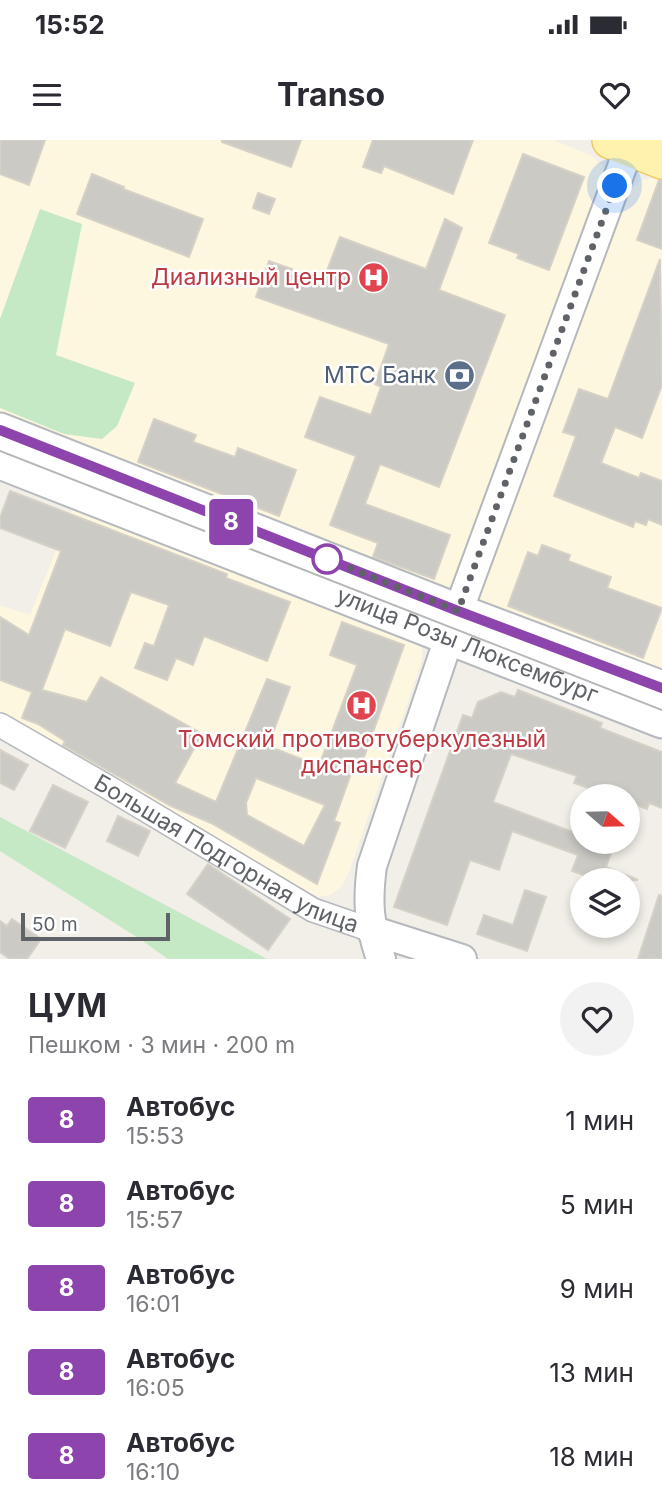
<!DOCTYPE html>
<html lang="ru">
<head>
<meta charset="utf-8">
<style>
  body { margin:0; font-family:Inter,sans-serif; background:#f2f2f3; color:#2b2b33; height:100vh; display:flex; flex-direction:column; font-size:26px; white-space:nowrap }
  * { box-sizing:border-box; margin:0 }
  p { font-size:23px; color:#7c7c81 }
  .icon { flex:none; width:38px; height:38px; fill:none; stroke:currentColor; stroke-width:2; stroke-linecap:round; stroke-linejoin:round }
  .map { position:relative; height:819px; overflow:hidden }
  .details { display:flex; flex-direction:column; background:#fff; flex:1 }
  .details>* { flex:none }
  .badge { padding:0 14px; border-radius:5px; font-size:24px; line-height:46px }
  .needle { width:46px; rotate:110deg }
  .tools { position:absolute; left:570px; top:644px; display:grid; gap:14px }
  .tools a { display:grid; place-items:center; width:70px; height:70px; border-radius:50%; background:#fff; box-shadow:0 4px 10px #0003; font-size:35px }
  .scale { position:absolute; left:21px; bottom:18px; width:149px; box-sizing:border-box; padding-left:7px; border:4px solid #5f6368; border-top:0; font-size:19px; line-height:24px; white-space:nowrap; color:#5f6368; -webkit-text-stroke:5px #fff; paint-order:stroke }
  .you { position:absolute; width:35px; height:35px; margin:-18px; border:5px solid #fff; border-radius:50%; background:#1a73e8; box-shadow:0 0 0 10px #1a73e833 }
  .map>.badge { position:absolute; translate:-50% -50%; box-shadow:0 0 0 4px #fff }
  .round { display:grid; place-items:center; flex:none; width:74px; height:74px; border-radius:37px; background:#f2f2f3 }
  .overview { display:flex; align-items:center; justify-content:space-between; height:119px; padding:0 28px }
  h1 { font-size:33px; font-weight:700; line-height:52px }
  ul { padding:0; list-style:none }
  li { display:flex; align-items:center; gap:21px; height:84px; padding:0 28px }
  li div { flex:1 }
  li b { display:block; font-size:26px }
  li em { font-style:normal }
  li .badge { min-width:77px; font-weight:700; text-align:center }
  .status { display:flex; justify-content:space-between; align-items:center; height:49px; padding:0 35px; background:#fff; direction:ltr }
  .status svg { height:19px; fill:currentColor }
  header { display:flex; justify-content:space-between; align-items:center; height:91px; padding:0 28px; background:#fff; font-size:32px; font-weight:700 }
  .map>svg:first-child { display:block }
  .commercial { fill:#fef7e0 }
  .green { fill:#c5e8c5 }
  .building { fill:#cccac5; stroke:#d6d1c6; stroke-width:2; fill-rule:evenodd }
  .lines { fill:none; stroke-linecap:round; stroke-linejoin:round }
  .minor-casing { stroke:#b5b8bc; stroke-width:26 }
  .tertiary-casing { stroke:#b5b8bc; stroke-width:32 }
  .secondary-casing { stroke:#b6babf; stroke-width:37 }
  .primary-casing { stroke:#f2c960; stroke-width:40 }
  .minor { stroke:#fff; stroke-width:23 }
  .tertiary { stroke:#fff; stroke-width:28 }
  .secondary { stroke:#fff; stroke-width:33 }
  .primary { stroke:#fff2af; stroke-width:37 }
  .tram { stroke:#b6b7b8; stroke-width:2 }
  .line-casing { stroke:#fff; stroke-width:16 }
  .line { stroke:#8e44ad; stroke-width:10 }
  .walk { stroke:#5f6368; stroke-width:7; stroke-dasharray:0 12.6 }
  .stop-dot { fill:#fff; stroke:#8e44ad; stroke-width:3.5 }
  .labels { text-anchor:middle; stroke-width:5; stroke-linejoin:round; paint-order:stroke }
  .health-label { font-size:23px; fill:#be3a42; stroke:#fff; text-anchor:end }
  .service-label { font-size:23px; fill:#4e5e75; stroke:#fff; text-anchor:end }
  .street-label { font-size:23px; fill:#5f6368; stroke:#fff }
</style>
</head>
<body>
<div class="status"><b>15:52</b><svg viewBox="0 0 49 12"><path d="M0 12V9h3v3zM5 12V6h3v6zM10 12V3h3v9zM15 12V0h3v12zM26 1h20v11H26zM47 4h2v5h-2z"/></svg></div>
<header><svg class="icon" aria-label="menu" viewBox="0 0 24 24"><path d="M4 6h16M4 12h16M4 18h16"/></svg>Transo<svg class="icon" aria-label="heart" viewBox="0 0 24 24"><path d="M12 20l-8-8c-3-5 5-10 8-4 3-6 11-1 8 4z"/></svg></header>
<div class="map">
<svg width="662" height="819" viewBox="0 0 662 819">
  <rect width="100%" height="100%" fill="#f1efe8"/>
  <g class="commercial">
    <polygon points="0,0 553,0 591,15 602,25 604,39 449,450 444,452 0,280"/>
    <polygon points="656,38 662,40 662,539 477,464 476,458 631,50 641,40"/>
    <polygon points="72,370 418,496 422,500 422,520 349,732 341,747 330,755 317,757 111,640 0,572 0,465 30,475"/>
  </g>
  <g class="green">
    <polygon points="40,69 82,84 56,215 135,243 117,286 102,299 64,294 0,268 0,179"/>
    <polygon points="0,677 267,819 168,819 140,799 0,711"/>
  </g>
  <g class="building">
    <polygon points="0,0 45,0 29,45 0,34"/>
    <polygon points="222,0 301,0 291,27 222,2"/>
    <polygon points="373,0 473,0 453,54 384,26 381,33 363,27"/>
    <polygon points="523,14 584,37 549,130 517,118 519,114 489,103"/>
    <polygon points="92,34 124,47 123,49 203,79 189,117 77,74"/>
    <polygon points="659,40 662,40 662,109 637,100"/>
    <polygon points="258,53 275,59 269,74 253,68"/>
    <polygon points="445,79 462,88 439,150 505,175 439,347 380,324 365,364 450,395 434,439 373,417 378,403 330,385 356,316 305,297 320,257 371,275 381,247 375,244 389,204 256,157 269,121 292,129 290,134 321,146 340,97 426,129"/>
    <polygon points="660,119 662,245 642,298 615,287 601,323 639,338 641,333 662,341 662,385 648,379 646,385 635,381 633,387 554,356 576,296 563,292 579,249 608,259"/>
    <polygon points="154,279 196,295 193,302 235,317 238,308 296,330 279,376 138,322"/>
    <path d="M10 351 227 434 226 438 290 462 267 521 204 496 193 525 176 518 167 540 135 528 145 503 154 506 169 465 131 452 110 506 65 489 42 550 87 562 101 537 202 594 175 643 216 662 267 539 290 547 268 606 319 626 357 525 330 515 342 482 404 505 363 620 357 617 334 681 340 683 317 744 211 683 171 666 63 605 65 601 38 584 22 578 32 552 0 540V477L29 495 61 411 0 388V378ZM256 638 325 665 304 706 247 675 246 663Z"/>
    <polygon points="542,405 570,415 568,421 611,437 607,448 662,468 643,518 508,466 528,412 538,416"/>
    <polygon points="518,550 602,583 600,588 662,612 662,668 649,663 647,669 628,662 628,656 611,656 574,643 577,636 511,614 493,662 583,696 583,702 599,702 613,707 606,727 638,740 597,740 572,731 578,715 512,691 499,730 470,720 447,785 394,767 463,575 472,578 478,562 501,552 515,557"/>
    <polygon points="0,610 28,625 14,650 0,643"/>
    <polygon points="53,645 88,662 65,708 30,691"/>
    <polygon points="118,676 150,691 138,716 107,701"/>
    <polygon points="208,724 290,779 268,810 187,754"/>
    <polygon points="525,750 546,757 527,811 477,794 484,775 513,785"/>
    <polygon points="659,755 662,756 662,819 638,819"/>
    <polygon points="12,779 41,799 27,819 10,819 0,812 0,781 7,786"/>
  </g>
  <g class="lines">
    <defs>
      <g id="minor">
        <path id="s1" d="M0 585 106 646 313 770 371 790"/>
      </g>
      <g id="tertiary">
        <polyline points="371,790 462,819"/>
        <path d="M381 819C369 784 367 763 372 726L455 480 632 0"/>
      </g>
      <g id="secondary">
        <polyline points="0,290 458,471 662,548"/>
        <path id="s2" d="M0 322 662 581"/>
      </g>
      <polyline id="primary" points="611,0 662,20"/>
    </defs>
    <use href="#minor" class="minor-casing"/>
    <use href="#tertiary" class="tertiary-casing"/>
    <use href="#secondary" class="secondary-casing"/>
    <use href="#primary" class="primary-casing"/>
    <use href="#minor" class="minor"/>
    <use href="#tertiary" class="tertiary"/>
    <use href="#secondary" class="secondary"/>
    <use href="#primary" class="primary"/>
    <polyline class="tram" points="0,311 662,570"/>
  </g>
  <g class="lines">
    <defs>
      <polyline id="line" points="0,290 458,471 662,548"/>
    </defs>
    <use href="#line" class="line-casing"/>
    <use href="#line" class="line"/>
    <polyline class="walk" points="327,419 458,471 615,46"/>
  </g>
  <defs>
    <symbol id="hospital-disc" viewBox="-11 -11 22 22"><circle r="9.5" fill="#e0444e" stroke="#fff"/><path d="M-5-5h3v3.5h4V-5h3V5h-3V1.5h-4V5h-3Z" fill="#fff"/></symbol>
    <symbol id="bank-disc" viewBox="-11 -11 22 22"><circle r="9.5" fill="#5c6f8a" stroke="#fff"/><path d="M-6-4H6V4H-6ZM0-2.3a2.3 2.3 0 1 0 0 4.6a2.3 2.3 0 1 0 0-4.6Z" fill="#fff"/></symbol>
  </defs>
  <g fill-rule="evenodd">
    <use href="#hospital-disc" x="356" y="120" width="35" height="35"/>
    <use href="#bank-disc" x="442" y="218" width="35" height="35"/>
    <use href="#hospital-disc" x="344" y="548" width="35" height="35"/>
  </g>
  <circle class="stop-dot" cx="327" cy="419" r="14"/>
  <g class="labels">
    <g class="health-label">
      <text x="351" y="145">Диализный центр</text>
      <text x="362" y="607" text-anchor="middle">Томский противотуберкулезный<tspan x="362" dy="26">диспансер</tspan></text>
    </g>
    <g class="service-label">
      <text x="436" y="243">МТС Банк</text>
    </g>
    <g class="street-label">
      <text dy="8" stroke="none"><textPath href="#s2" startOffset="502">улица Розы Люксембург</textPath></text>
      <text dy="8" stroke="none"><textPath href="#s1" startOffset="261">Большая Подгорная улица</textPath></text>
    </g>
  </g>
</svg>
<div class="tools">
<a><svg class="needle" viewBox="-14 -14 28 28"><path d="M0-13l5 13h-10z" fill="#e53935"/><path d="M0 13l5-13h-10z" fill="#7c7c81"/></svg></a>
<a><svg class="icon" aria-label="layers" viewBox="0 0 24 24"><path d="M12 4l9 5-9 5-9-5zM3 14l9 5 9-5"/></svg></a>
</div>
<div class="scale">50 m</div>
<div class="you" style="left:615px;top:46px"></div>
<b class="badge" style="left:231px;top:382px;background:#8e44ad;color:#fff">8</b>
</div>
<section class="details">
<div class="overview"><div><h1>ЦУМ</h1><p>Пешком · 3 мин · 200 m</p></div><a class="round"><svg class="icon" aria-label="heart" viewBox="0 0 24 24"><path d="M12 20l-8-8c-3-5 5-10 8-4 3-6 11-1 8 4z"/></svg></a></div>
<ul>
<li><span class="badge" style="background:#8e44ad;color:#fff">8</span><div><b>Автобус</b><p>15:53</p></div><em>1 мин</em></li>
<li><span class="badge" style="background:#8e44ad;color:#fff">8</span><div><b>Автобус</b><p>15:57</p></div><em>5 мин</em></li>
<li><span class="badge" style="background:#8e44ad;color:#fff">8</span><div><b>Автобус</b><p>16:01</p></div><em>9 мин</em></li>
<li><span class="badge" style="background:#8e44ad;color:#fff">8</span><div><b>Автобус</b><p>16:05</p></div><em>13 мин</em></li>
<li><span class="badge" style="background:#8e44ad;color:#fff">8</span><div><b>Автобус</b><p>16:10</p></div><em>18 мин</em></li>
</ul>
</section>
</body>
</html>
